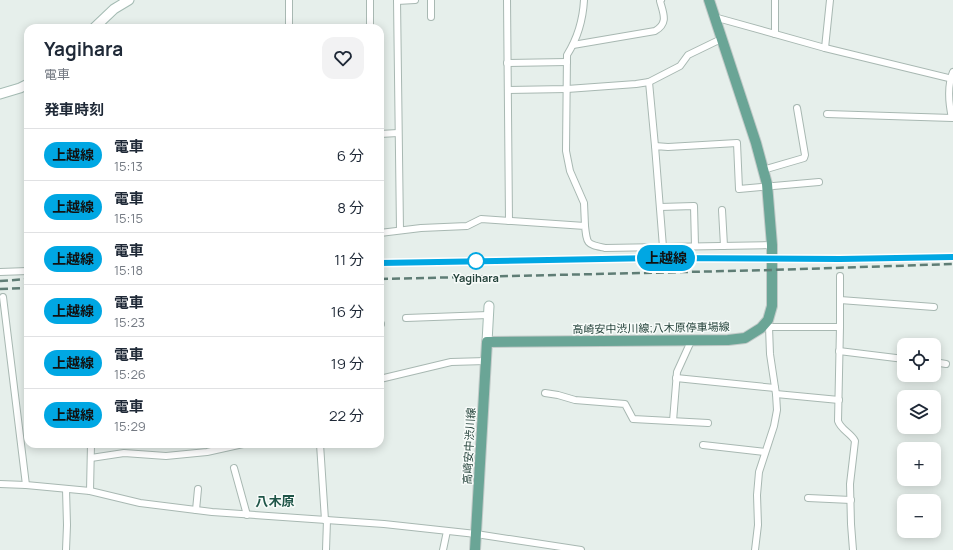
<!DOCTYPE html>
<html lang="ja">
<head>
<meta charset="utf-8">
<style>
  body { margin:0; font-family:Manrope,"Noto Sans JP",sans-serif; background:#f2f2f3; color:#1f2937; height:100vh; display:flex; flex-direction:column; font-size:15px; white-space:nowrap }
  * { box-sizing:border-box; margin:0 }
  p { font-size:13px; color:#747a83 }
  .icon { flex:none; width:22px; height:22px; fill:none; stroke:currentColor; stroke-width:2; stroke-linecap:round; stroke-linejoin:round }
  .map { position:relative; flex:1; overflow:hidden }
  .panel { position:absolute; left:24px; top:24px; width:360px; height:424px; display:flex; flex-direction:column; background:#fff; border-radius:12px; box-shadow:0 2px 10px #0003 }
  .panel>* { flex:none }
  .badge { padding:0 8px; border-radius:13px; font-size:14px; line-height:26px }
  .tools { position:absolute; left:897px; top:338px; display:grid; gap:8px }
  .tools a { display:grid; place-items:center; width:44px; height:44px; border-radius:8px; background:#fff; box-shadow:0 2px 10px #0003; font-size:20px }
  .map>.badge { position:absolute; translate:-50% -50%; box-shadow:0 0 0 2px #fff }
  h2 { padding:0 20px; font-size:15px; line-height:36px }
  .round { display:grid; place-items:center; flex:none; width:42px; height:42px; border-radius:12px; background:#f2f2f3 }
  .headline { display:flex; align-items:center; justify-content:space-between; height:68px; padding:0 20px }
  h1 { font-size:19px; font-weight:700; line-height:30px }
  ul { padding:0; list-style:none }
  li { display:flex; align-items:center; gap:12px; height:52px; padding:0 20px; border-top:1px solid #e0e1e3 }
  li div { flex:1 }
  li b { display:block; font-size:15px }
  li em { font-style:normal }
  li .badge { min-width:44px; font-weight:700; text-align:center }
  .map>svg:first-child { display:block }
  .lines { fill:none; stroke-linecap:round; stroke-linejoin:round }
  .street-casing { stroke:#a8b8b2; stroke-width:8 }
  .secondary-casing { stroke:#a4bbb3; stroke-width:11 }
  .primary-casing { stroke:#c2cac8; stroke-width:12 }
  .street { stroke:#fff; stroke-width:6 }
  .secondary { stroke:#fff; stroke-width:9 }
  .primary { stroke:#6aa596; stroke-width:10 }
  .rail { stroke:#5f7d75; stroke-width:2.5; stroke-dasharray:8 4; stroke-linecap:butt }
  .line-casing { stroke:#fff; stroke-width:9 }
  .line { stroke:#00a7e3; stroke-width:6 }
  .stop-dot { fill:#fff; stroke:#00a7e3; stroke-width:2 }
  .labels { text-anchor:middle; stroke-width:3; stroke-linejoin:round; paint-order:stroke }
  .stop-label { font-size:11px; font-weight:bold; fill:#24423a; stroke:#f7fbf9 }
  .street-label { font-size:11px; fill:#24423a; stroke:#f7fbf9 }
  .quarter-label { font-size:13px; font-weight:bold; fill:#1f5548; stroke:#f7fbf9 }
</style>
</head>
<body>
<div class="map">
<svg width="953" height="550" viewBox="0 0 953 550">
  <rect width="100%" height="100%" fill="#e6efeb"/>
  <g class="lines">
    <defs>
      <g id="street">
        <polyline points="370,0 370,28"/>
        <polyline points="397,0 400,230"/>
        <polyline points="431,0 431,17"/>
        <polyline points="507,0 509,221"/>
        <path d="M584 0C583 19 577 39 567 55L566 151 570 171 584 203 585 226"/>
        <polyline points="397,1 415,0"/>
        <polyline points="714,17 825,48 953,79"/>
        <polyline points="289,28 289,0"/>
        <polyline points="775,34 775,0"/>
        <path d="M573 45 655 31C669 23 663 13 660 1L661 0"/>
        <polyline points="825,48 830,0"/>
        <polyline points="507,63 567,62"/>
        <polyline points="649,82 655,146"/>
        <polyline points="508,90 567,89 636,84 649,82 680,66 688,55 721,39"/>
        <path d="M827 114 952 118C949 104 947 86 953 72"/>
        <polyline points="380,134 398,133"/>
        <polyline points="763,170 804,158 805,155 797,108"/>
        <polyline points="660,207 694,206 695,246"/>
        <polyline points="722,210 724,246"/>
        <path d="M380 233 421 228 467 226 481 219 585 226C587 245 587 244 605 248L772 245"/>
        <polyline points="663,247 655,146 668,147 737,143 739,189 819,182"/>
        <polyline points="0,272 28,271"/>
        <polyline points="840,276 840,327"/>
        <polyline points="3,297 26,485"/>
        <polyline points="840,300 934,307"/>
        <polyline points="406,318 488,315"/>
        <polyline points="380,324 381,324"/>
        <path d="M769 327H840L838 421C841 430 851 433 855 441L850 484 851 524 853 550"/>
        <polyline points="839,351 904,359"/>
        <polyline points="934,362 946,364"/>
        <polyline points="676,378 775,388"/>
        <polyline points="380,379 451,362 486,361"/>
        <polyline points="545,393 558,395 575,400 625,404 633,419 708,423"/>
        <polyline points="776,394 839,400"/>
        <polyline points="673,421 677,372 692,339"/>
        <polyline points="320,444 325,520"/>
        <polyline points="703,445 765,452"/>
        <polyline points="91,458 124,453 166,456 207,452 243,444"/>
        <polyline points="234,468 247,515"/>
        <polyline points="0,484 26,485 90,491 140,503 212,512 384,524 476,534 581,550"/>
        <polyline points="90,491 91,444"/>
        <polyline points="808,498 851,500"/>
        <polyline points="196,510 198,489"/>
        <polyline points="66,550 67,525 66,489"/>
        <polyline points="326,550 327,520"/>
        <polyline points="443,550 447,531"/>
        <polyline points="755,550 758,525 757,495 759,472 774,426 777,410 776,394 770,354 769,327 766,325"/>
      </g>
      <g id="secondary">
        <polyline points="94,28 114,9 129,0"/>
        <polyline points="0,94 20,88 28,84"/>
        <polyline points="487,342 489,306"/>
      </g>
      <polyline id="primary" points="475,550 487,342 728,340 745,338 761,328 768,320 772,306 772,245 767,184 756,143 709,0"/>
    </defs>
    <use href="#street" class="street-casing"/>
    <use href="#secondary" class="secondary-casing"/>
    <use href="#primary" class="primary-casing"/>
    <use href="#street" class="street"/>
    <use href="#secondary" class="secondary"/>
    <use href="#primary" class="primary"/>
    <g class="rail">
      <polyline points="380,263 655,258 840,259 953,257"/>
      <polyline points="380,279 772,270 953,264"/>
      <polyline points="0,281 28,279"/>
      <polyline points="0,289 28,288"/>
    </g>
  </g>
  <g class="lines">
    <defs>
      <polyline id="line" points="380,263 655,258 840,259 953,257"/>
    </defs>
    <use href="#line" class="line-casing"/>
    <use href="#line" class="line"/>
  </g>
  <circle class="stop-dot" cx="476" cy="261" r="8"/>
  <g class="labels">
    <g class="stop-label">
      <text x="476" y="282">Yagihara</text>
    </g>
    <g class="street-label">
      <text transform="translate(651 328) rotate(-1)" y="4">高崎安中渋川線;八木原停車場線</text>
      <text transform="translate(469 446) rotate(-87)" y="4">高崎安中渋川線</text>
    </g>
    <g class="quarter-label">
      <text x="275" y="506">八木原</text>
    </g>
  </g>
</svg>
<div class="tools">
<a><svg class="icon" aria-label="locate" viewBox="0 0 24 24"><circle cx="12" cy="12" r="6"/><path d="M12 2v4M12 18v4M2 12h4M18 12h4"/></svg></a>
<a><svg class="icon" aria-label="layers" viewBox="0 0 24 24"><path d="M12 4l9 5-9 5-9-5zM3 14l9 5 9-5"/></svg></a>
<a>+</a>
<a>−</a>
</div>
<b class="badge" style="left:666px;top:258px;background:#00a7e3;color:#111">上越線</b>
<section class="panel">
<div class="headline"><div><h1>Yagihara</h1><p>電車</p></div><a class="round"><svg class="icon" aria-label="heart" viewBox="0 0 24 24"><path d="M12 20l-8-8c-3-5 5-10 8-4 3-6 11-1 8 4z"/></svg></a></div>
<h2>発車時刻</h2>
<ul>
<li><span class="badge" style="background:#00a7e3;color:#111">上越線</span><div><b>電車</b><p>15:13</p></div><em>6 分</em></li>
<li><span class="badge" style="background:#00a7e3;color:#111">上越線</span><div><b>電車</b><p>15:15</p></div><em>8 分</em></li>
<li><span class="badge" style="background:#00a7e3;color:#111">上越線</span><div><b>電車</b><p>15:18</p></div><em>11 分</em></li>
<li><span class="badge" style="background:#00a7e3;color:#111">上越線</span><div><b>電車</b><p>15:23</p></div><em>16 分</em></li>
<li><span class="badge" style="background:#00a7e3;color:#111">上越線</span><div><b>電車</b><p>15:26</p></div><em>19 分</em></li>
<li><span class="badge" style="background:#00a7e3;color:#111">上越線</span><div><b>電車</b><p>15:29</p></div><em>22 分</em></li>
</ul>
</section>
</div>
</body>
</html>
